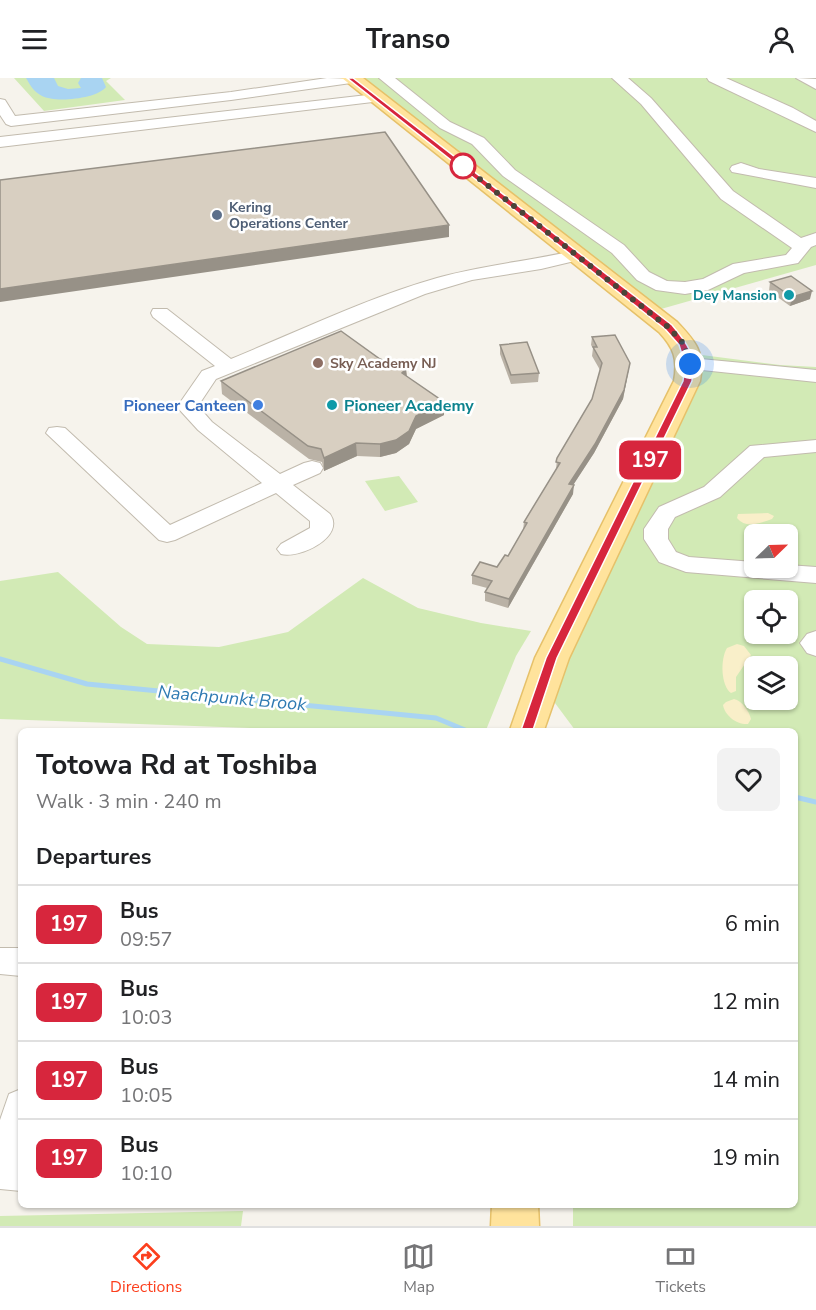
<!DOCTYPE html>
<html lang="en">
<head>
<meta charset="utf-8">
<style>
  body { margin:0; font-family:"Nunito Sans",sans-serif; background:#f2f2f2; color:#202124; height:100vh; display:flex; flex-direction:column; font-size:22px; white-space:nowrap }
  * { box-sizing:border-box; margin:0 }
  p { font-size:20px; color:#757577 }
  .icon { flex:none; width:33px; height:33px; fill:none; stroke:currentColor; stroke-width:2; stroke-linecap:round; stroke-linejoin:round }
  .map { position:relative; flex:1; overflow:hidden }
  .panel { position:absolute; left:18px; top:650px; width:780px; height:480px; display:flex; flex-direction:column; background:#fff; border-radius:9px; box-shadow:0 2px 4px #0004 }
  .panel>* { flex:none }
  .badge { padding:0 12px; border-radius:9px; font-size:21px; line-height:39px }
  .needle { width:39px; rotate:67deg }
  .buttons { position:absolute; left:744px; top:446px; display:grid; gap:12px }
  .buttons a { display:grid; place-items:center; width:54px; height:54px; border-radius:9px; background:#fff; box-shadow:0 2px 4px #0004; font-size:30px }
  .you { position:absolute; width:30px; height:30px; margin:-15px; border:4px solid #fff; border-radius:50%; background:#1a73e8; box-shadow:0 0 0 9px #1a73e833 }
  .map>.badge { position:absolute; translate:-50% -50%; box-shadow:0 0 0 3px #fff }
  h2 { padding:0 18px; font-size:22px; line-height:54px }
  .round { display:grid; place-items:center; flex:none; width:63px; height:63px; border-radius:9px; background:#f2f2f2 }
  .overview { display:flex; align-items:center; justify-content:space-between; height:102px; padding:0 18px }
  h1 { font-size:28px; font-weight:700; line-height:45px }
  ul { padding:0; list-style:none }
  li { display:flex; align-items:center; gap:18px; height:78px; padding:0 18px; border-top:2px solid #e0e0e0 }
  li div { flex:1 }
  li b { display:block; font-size:22px }
  li em { font-style:normal }
  li .badge { min-width:66px; font-weight:700; text-align:center }
  header { display:flex; justify-content:space-between; align-items:center; height:78px; padding:0 18px; background:#fff; font-size:27px; font-weight:700 }
  .dock { display:flex; justify-content:space-around; align-items:center; height:84px; border-top:2px solid #e0e0e0; background:#fff; font-size:16px; color:#757577 }
  .dock a { display:grid; justify-items:center; gap:3px }
  .dock .active { color:#fc3f1d }
  .map>svg:first-child { display:block }
  .green { fill:#d2eab5; fill-rule:evenodd }
  .sand { fill:#f9efc9 }
  .water { fill:#a9d4f2 }
  .lines { fill:none; stroke-linecap:round; stroke-linejoin:round }
  .stream { stroke:#a9d4f2; stroke-width:5 }
  .minor-casing { stroke:#c2bbae; stroke-width:2 }
  .major-casing { stroke:#e6c16a; stroke-width:3 }
  .minor { fill:#fff; fill-rule:evenodd }
  .major { fill:#ffe39c; fill-rule:evenodd }
  .wall { fill:#bab2a6 }
  .shaded-wall { fill:#979187 }
  .building { fill:#d8cfc1; stroke:#979187; stroke-width:1.5 }
  .line { fill:#d7263d; stroke:#fff; stroke-width:1.5 }
  .walk { stroke:#4b4439; stroke-width:6; stroke-dasharray:0 10.8 }
  .stop-dot { fill:#fff; stroke:#d7263d; stroke-width:3 }
  .service-dot { fill:#5c6f8a; stroke:#fff; stroke-width:2 }
  .culture-dot { fill:#0f9aa8; stroke:#fff; stroke-width:2 }
  .education-dot { fill:#8d6e63; stroke:#fff; stroke-width:2 }
  .shop-dot { fill:#3f7fe0; stroke:#fff; stroke-width:2 }
  .labels { text-anchor:middle; stroke-width:5; stroke-linejoin:round; paint-order:stroke }
  .far-service-label { font-size:14px; font-weight:bold; fill:#4e5e75; stroke:#fff; text-anchor:start }
  .far-culture-label { font-size:14px; font-weight:bold; fill:#0d838f; stroke:#fff; text-anchor:end }
  .far-education-label { font-size:14px; font-weight:bold; fill:#785e54; stroke:#fff; text-anchor:start }
  .shop-label { font-size:16px; font-weight:bold; fill:#366cbe; stroke:#fff; text-anchor:end }
  .culture-label { font-size:16px; font-weight:bold; fill:#0d838f; stroke:#fff; text-anchor:start }
  .water-label { font-size:18px; font-style:italic; fill:#2e7ab2; stroke:#fff }
</style>
</head>
<body>
<header><svg class="icon" aria-label="menu" viewBox="0 0 24 24"><path d="M4 6h16M4 12h16M4 18h16"/></svg>Transo<svg class="icon" aria-label="person" viewBox="0 0 24 24"><circle cx="12" cy="8" r="4"/><path d="M4 21q1-7 8-7t8 7"/></svg></header>
<div class="map">
<svg width="816" height="1148" viewBox="0 0 816 1148">
  <rect width="100%" height="100%" fill="#f6f3ec"/>
  <g class="green">
    <polygon points="14,0 111,0 106,3 125,22 44,33"/>
    <polygon points="362,0 816,0 816,187 661,231"/>
    <path d="M702 277 780 287 816 289V1148H573V1127L795 1126V652H575L552 621 565 587 701 304ZM754 456H788V489H754ZM754 522H788V555H754ZM754 588H788V621H754Z"/>
    <polygon points="399,398 418,424 385,433 365,403"/>
    <polygon points="58,494 121,549 147,566 219,569 288,554 363,500 418,530 481,545 531,553 516,578 486,652 273,652 250,650 0,641 0,503"/>
    <polygon points="243,1133 241,1148 0,1148 0,1138"/>
  </g>
  <g class="sand">
    <path d="M768 435 774 438 772 441C760 445 746 451 737 440L738 436Z"/>
    <path d="M737 566 744 568 751 577 736 599V613L731 615C721 608 720 581 727 570Z"/>
    <path d="M734 621C742 623 749 633 751 641L748 646C737 647 725 638 723 627L726 624Z"/>
  </g>
  <path class="water" d="M26 0H54L58 8 68 11 81 10 78 5 81 0H102L106 9C97 21 55 25 42 18 34 14 30 7 26 0Z"/>
  <g class="lines">
    <g class="stream">
      <polyline points="0,581 87,606 436,640 465,652"/>
      <polyline points="795,719 816,724"/>
    </g>
    <defs>
      <g id="minor">
        <polygon points="327,0 358,1 351,5 231,22 11,48 6,46 0,37 0,21 5,22 15,38 231,14"/>
        <polygon points="379,0 395,0 450,44 484,60 515,92 624,167 649,194 667,203 685,204 703,201 733,186 786,177 792,170 721,121 641,26 612,0 628,0 651,20 733,113 801,160 816,155 816,167 811,169 798,185 744,195 708,212 685,216 656,212 637,202 612,175 503,98 472,66 440,50"/>
        <polygon points="707,0 726,0 793,30 816,43 816,54 709,3"/>
        <polygon points="796,0 816,1 816,11"/>
        <polygon points="376,16 383,20 381,23 0,69 0,59"/>
        <polygon points="741,85 759,91 816,100 816,110 732,94 730,91 732,88"/>
        <path d="M577 172 583 173 586 177 583 181 541 191 472 202 425 216 216 301 198 328 212 344 280 396 304 385 312 383 320 385 323 390 320 395 293 407 330 436C346 459 299 481 281 476L277 471 281 466 310 450V443L276 415 175 462 167 464 159 462 46 355 49 350 57 349 65 350 170 447 262 405 198 352 177 329 202 293 215 288 153 239 151 235 153 231H167L231 281C299 253 367 220 437 200 483 187 531 183 577 172Z"/>
        <polygon points="690,280 816,292 816,304 683,290 680,286 683,282"/>
        <polygon points="816,362 816,374 764,379 720,419 675,439 668,451 668,461 676,474 689,479 754,484 754,489 788,489 788,487 816,489 816,505 686,494 659,484 644,461 644,451 659,429 704,409 750,368"/>
        <polygon points="816,553 816,578 807,575 800,565 807,556"/>
        <polygon points="0,870 21,870 21,898 0,896"/>
        <polygon points="21,1011 21,1113 0,1111 0,1042 9,1016"/>
      </g>
      <g id="major">
        <path d="M342 0H363L677 244C696 264 705 274 700 303L569 580 544 652H510L535 580 674 303C678 281 674 270 659 254Z"/>
        <polygon points="492,1126 538,1126 539,1148 491,1148"/>
      </g>
    </defs>
    <use href="#minor" class="minor-casing"/>
    <use href="#major" class="major-casing"/>
    <use href="#minor" class="minor"/>
    <use href="#major" class="major"/>
  </g>
  <g class="wall">
    <polygon points="770,204 810,221 790,228 769,213"/>
    <polygon points="592,259 630,285 623,321 594,375 573,407 573,416 508,530 485,523 485,514 487,510 472,506 472,497 497,489 508,478 523,452 524,444 556,392 557,380 592,321 600,292 592,278 593,270 591,267"/>
    <polygon points="500,267 539,295 538,304 511,306 500,276"/>
    <polygon points="380,281 406,291 407,298 444,337 416,351 409,366 396,375 380,379 357,378 324,393 322,384 309,381 222,316 221,303"/>
  </g>
  <g class="shaded-wall">
    <polygon points="449,147 449,159 0,224 0,211"/>
    <polygon points="812,213 810,221 790,228 792,219"/>
    <polygon points="630,285 623,321 594,375 568,415 569,406"/>
    <polygon points="406,291 407,303 402,295"/>
    <polygon points="444,324 444,337 416,351 409,366 396,375 380,379 380,366 416,338"/>
    <polygon points="356,365 357,378 324,393 324,380"/>
    <polygon points="574,407 573,416 508,530 509,521"/>
  </g>
  <g class="building">
    <polygon points="385,54 449,147 0,211 0,102"/>
    <polygon points="791,198 812,213 792,219 770,204"/>
    <polygon points="341,253 380,281 406,291 402,295 444,324 416,338 409,353 396,362 380,366 356,365 324,380 321,371 308,368 221,303"/>
    <polygon points="615,257 630,285 624,312 595,366 569,406 574,407 509,521 485,514 492,503 472,497 480,484 497,489 505,477 508,478 527,445 524,444 560,385 556,384 557,380 592,321 602,285 593,269 597,269 592,259"/>
    <polygon points="527,264 539,295 511,297 500,267"/>
  </g>
  <path class="line" d="M347 0H353L672 247C689 267 695 276 692 303L557 580 533 652 527 657 521 652 546 580 683 303 685 286 679 267 665 251Z"/>
  <g class="lines">
    <polyline class="walk" points="463,88 668,249 684,266 690,286"/>
  </g>
  <circle class="stop-dot" cx="463" cy="88" r="12"/>
  <circle class="service-dot" cx="217" cy="137" r="6"/>
  <g class="culture-dot">
    <circle cx="789" cy="217" r="6"/>
    <circle cx="332" cy="327" r="6"/>
  </g>
  <circle class="education-dot" cx="318" cy="285" r="6"/>
  <circle class="shop-dot" cx="258" cy="327" r="6"/>
  <g class="labels">
    <g class="far-service-label">
      <text x="229" y="134">Kering<tspan x="229" dy="16">Operations Center</tspan></text>
    </g>
    <g class="far-culture-label">
      <text x="777" y="222">Dey Mansion</text>
    </g>
    <g class="far-education-label">
      <text x="330" y="290">Sky Academy NJ</text>
    </g>
    <g class="shop-label">
      <text x="246" y="333">Pioneer Canteen</text>
    </g>
    <g class="culture-label">
      <text x="344" y="333">Pioneer Academy</text>
    </g>
    <g class="water-label">
      <text transform="translate(232 620) rotate(5)" y="6">Naachpunkt Brook</text>
    </g>
  </g>
</svg>
<div class="buttons">
<a><svg class="needle" viewBox="-14 -14 28 28"><path d="M0-13l5 13h-10z" fill="#e53935"/><path d="M0 13l5-13h-10z" fill="#757577"/></svg></a>
<a><svg class="icon" aria-label="locate" viewBox="0 0 24 24"><circle cx="12" cy="12" r="6"/><path d="M12 2v4M12 18v4M2 12h4M18 12h4"/></svg></a>
<a><svg class="icon" aria-label="layers" viewBox="0 0 24 24"><path d="M12 4l9 5-9 5-9-5zM3 14l9 5 9-5"/></svg></a>
</div>
<div class="you" style="left:690px;top:286px"></div>
<b class="badge" style="left:650px;top:382px;background:#d7263d;color:#fff">197</b>
<section class="panel">
<div class="overview"><div><h1>Totowa Rd at Toshiba</h1><p>Walk · 3 min · 240 m</p></div><a class="round"><svg class="icon" aria-label="heart" viewBox="0 0 24 24"><path d="M12 20l-8-8c-3-5 5-10 8-4 3-6 11-1 8 4z"/></svg></a></div>
<h2>Departures</h2>
<ul>
<li><span class="badge" style="background:#d7263d;color:#fff">197</span><div><b>Bus</b><p>09:57</p></div><em>6 min</em></li>
<li><span class="badge" style="background:#d7263d;color:#fff">197</span><div><b>Bus</b><p>10:03</p></div><em>12 min</em></li>
<li><span class="badge" style="background:#d7263d;color:#fff">197</span><div><b>Bus</b><p>10:05</p></div><em>14 min</em></li>
<li><span class="badge" style="background:#d7263d;color:#fff">197</span><div><b>Bus</b><p>10:10</p></div><em>19 min</em></li>
</ul>
</section>
</div>
<nav class="dock">
<a class="active"><svg class="icon" aria-label="directions" viewBox="0 0 24 24"><path d="M12 3l9 9-9 9-9-9zM9 14v-3h6M13 9l2 2-2 2"/></svg>Directions</a>
<a><svg class="icon" aria-label="map" viewBox="0 0 24 24"><path d="M3 6l6-2 6 2 6-2v14l-6 2-6-2-6 2zM9 4v14M15 6v14"/></svg>Map</a>
<a><svg class="icon" aria-label="tickets" viewBox="0 0 24 24"><path d="M3 7h18v10H3zM15 7v10"/></svg>Tickets</a>
</nav>
</body>
</html>
